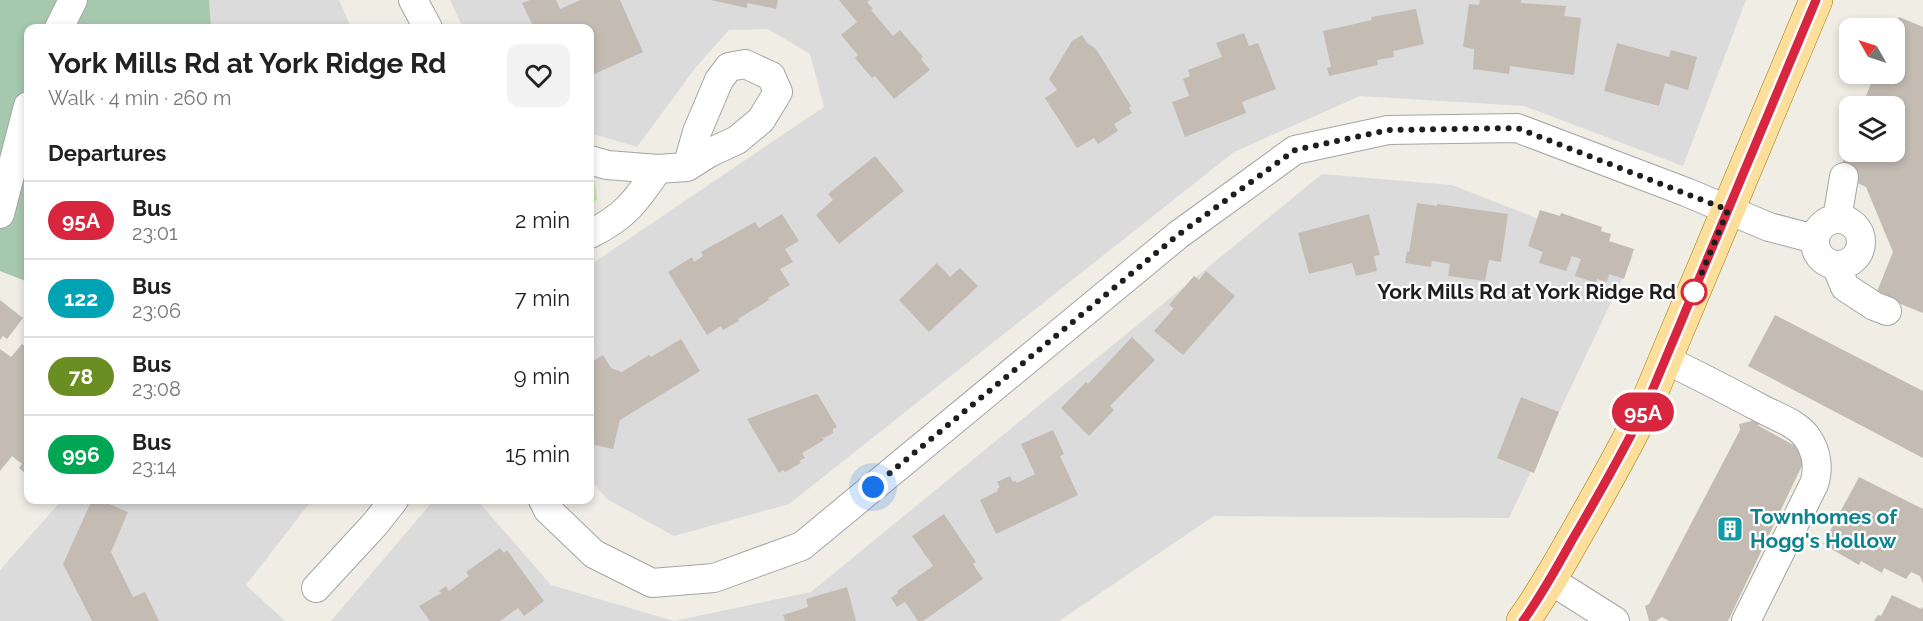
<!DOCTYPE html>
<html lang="en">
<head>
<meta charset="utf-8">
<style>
  body { margin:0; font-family:Raleway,sans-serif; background:#f2f2f2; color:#222; height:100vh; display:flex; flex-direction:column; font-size:22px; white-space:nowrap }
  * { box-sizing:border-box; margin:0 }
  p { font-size:20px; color:#767676 }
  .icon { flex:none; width:33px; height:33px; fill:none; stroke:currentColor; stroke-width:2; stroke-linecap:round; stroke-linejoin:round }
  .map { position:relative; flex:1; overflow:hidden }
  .panel { position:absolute; left:24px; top:24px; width:570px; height:480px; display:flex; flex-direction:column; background:#fff; border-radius:12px; box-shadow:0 3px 9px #0003 }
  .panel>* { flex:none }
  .badge { padding:0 12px; border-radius:20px; font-size:21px; line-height:39px }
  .needle { width:39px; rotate:309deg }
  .buttons { position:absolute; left:1839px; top:18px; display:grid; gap:12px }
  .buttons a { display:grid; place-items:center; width:66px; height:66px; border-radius:12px; background:#fff; box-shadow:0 3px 9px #0003; font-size:30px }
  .you { position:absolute; width:30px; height:30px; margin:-15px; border:4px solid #fff; border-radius:50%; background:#1a73e8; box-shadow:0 0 0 9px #1a73e833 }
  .map>.badge { position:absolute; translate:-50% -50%; box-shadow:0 0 0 3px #fff }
  h2 { padding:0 24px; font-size:22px; line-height:54px }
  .round { display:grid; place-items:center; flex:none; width:63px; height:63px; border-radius:12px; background:#f2f2f2 }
  .head { display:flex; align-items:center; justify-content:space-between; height:102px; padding:0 24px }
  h1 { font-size:28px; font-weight:700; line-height:45px }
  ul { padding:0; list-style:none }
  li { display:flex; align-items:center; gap:18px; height:78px; padding:0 24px; border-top:2px solid #e0e0e0 }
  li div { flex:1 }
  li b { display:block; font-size:22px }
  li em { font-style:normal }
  li .badge { min-width:66px; font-weight:700; text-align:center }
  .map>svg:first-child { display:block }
  .residential { fill:#dcdbdb }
  .grass { fill:#c1eaa9 }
  .cemetery { fill:#a5c8ae }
  .building { fill:#c4bcb3 }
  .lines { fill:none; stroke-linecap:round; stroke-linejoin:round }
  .minor-casing { stroke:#a5a5a5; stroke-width:30 }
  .major-casing { stroke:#987800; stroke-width:34 }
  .minor { stroke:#fff; stroke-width:28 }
  .major { stroke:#fddf9b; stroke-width:33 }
  .line-casing { stroke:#fff; stroke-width:14 }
  .line { stroke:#d7263d; stroke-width:9 }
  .walk { stroke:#1e1e1e; stroke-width:6; stroke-dasharray:0 10.8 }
  .stop-dot { fill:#fff; stroke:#d7263d; stroke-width:3 }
  .labels { text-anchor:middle; stroke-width:4.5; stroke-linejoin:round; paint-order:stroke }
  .stop-label { font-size:21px; font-weight:bold; fill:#1e1e1e; stroke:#fff; text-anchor:end }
  .culture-label { font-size:21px; font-weight:bold; fill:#0d838f; stroke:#fff; text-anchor:start }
</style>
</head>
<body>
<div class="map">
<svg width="1923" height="621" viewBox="0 0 1923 621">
  <rect width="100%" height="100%" fill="#efede4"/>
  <g class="residential">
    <polygon points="209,0 339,0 351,28 211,28"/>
    <polygon points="450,0 1746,0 1683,166 1524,106 1360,96 1234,152 789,504 674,536 607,499 590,479 590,265 824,107 810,54 768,29 729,30 696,67 637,147 590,133 590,28 463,28"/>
    <polygon points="1322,174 1452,185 1633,256 1509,518 1214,516 1059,621 331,621 434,500 477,500 551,585 674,621 811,592"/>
    <polygon points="62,500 312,500 246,585 285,621 0,621 0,570"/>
  </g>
  <polygon class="grass" points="590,175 594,179 597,199 590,207"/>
  <polygon class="cemetery" points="0,0 209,0 211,28 28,28 28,282 0,271"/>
  <g class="building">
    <polygon points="530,0 556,0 560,9 581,0 620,0 643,52 590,76 590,28 534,28 522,3"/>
    <polygon points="711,0 778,0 776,9 747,3 747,8"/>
    <polygon points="839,0 870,0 867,2 873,9 871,10 893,36 900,30 923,57 921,59 930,70 894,99 875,76 872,78 855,58 858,55 841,35 857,22"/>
    <polygon points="1480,0 1521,0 1521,3 1566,6 1564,16 1581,18 1574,75 1510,66 1509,74 1473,69 1474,49 1463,47 1469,4 1479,5"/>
    <polygon points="1416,9 1424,44 1393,51 1394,57 1377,60 1378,65 1329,76 1327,68 1331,67 1323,31 1372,20 1371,17"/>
    <polygon points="1899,17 1923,27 1923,313 1876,294 1893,252 1866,187 1838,174 1848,150 1845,149 1849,137 1850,152 1894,152 1894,106 1862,106 1875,74 1894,74 1894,28"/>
    <polygon points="1244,33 1249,46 1258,43 1276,89 1242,102 1246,113 1185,137 1172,102 1189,96 1183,79 1190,76 1188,70 1222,57 1216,43"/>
    <polygon points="1082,35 1087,43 1095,48 1101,57 1131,106 1129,108 1132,113 1114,124 1118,131 1098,144 1094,138 1077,148 1045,98 1057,90 1049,79 1072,41"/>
    <polygon points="1617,43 1669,57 1671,50 1697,57 1688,90 1665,83 1659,106 1604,91"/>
    <polygon points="875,156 904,191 839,244 816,215 833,200 828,194"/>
    <polygon points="1417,203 1437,206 1437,204 1508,214 1501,262 1489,260 1485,281 1448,276 1450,264 1432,261 1431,267 1405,263 1407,251 1409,252"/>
    <polygon points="1540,210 1560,216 1561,213 1602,227 1601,231 1611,234 1609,241 1634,249 1624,279 1609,274 1607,282 1597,279 1596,283 1575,276 1581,259 1572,256 1566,271 1539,263 1543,252 1528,246"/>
    <polygon points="782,214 799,241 785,249 793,262 780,269 790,285 768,298 769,300 738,319 739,321 723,330 721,326 707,335 668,272 692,257 694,262 703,256 701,252 755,222 759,228"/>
    <polygon points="1369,214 1380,255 1374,256 1377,271 1356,276 1352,263 1309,274 1298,233"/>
    <polygon points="937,263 950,277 960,268 978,286 929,332 899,300"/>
    <polygon points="1206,271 1235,296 1183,355 1154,331 1174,308 1169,305 1194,276 1199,280"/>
    <polygon points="0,300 23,318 7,339 3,336 0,340"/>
    <polygon points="1775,315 1923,391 1923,458 1748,366"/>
    <polygon points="1132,337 1155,360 1110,406 1114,410 1089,436 1061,408 1086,382 1088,384"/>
    <polygon points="681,339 700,371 620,420 613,449 590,444 590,363 603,355 611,368 622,372 649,355 651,357"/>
    <polygon points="22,344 28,349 28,476 19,468 22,464 12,456 0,471 0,349 11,357"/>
    <polygon points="816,394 818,395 837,427 833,429 833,433 824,438 821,436 824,440 802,453 805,458 799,461 801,463 785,472 783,470 779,473 747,419"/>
    <polygon points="1521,397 1559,412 1534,473 1497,458"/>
    <polygon points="1756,420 1759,426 1808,453 1728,621 1669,621 1662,617 1656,621 1649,621 1645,606 1649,604 1740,430 1739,424"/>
    <polygon points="1053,430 1064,454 1060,456 1078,495 996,534 980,500 998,491 997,489 1000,487 997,482 1010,476 1013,482 1016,481 1017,483 1035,474 1021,444"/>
    <polygon points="1859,477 1923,509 1923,584 1920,576 1911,572 1906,579 1884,568 1882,573 1861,561 1859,565 1823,544"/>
    <polygon points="92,500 100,500 128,512 111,552 133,597 145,592 159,621 92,621 63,564"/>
    <polygon points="944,514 976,562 973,564 983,579 923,621 918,621 905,602 897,607 891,598 898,593 897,591 933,566 912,536"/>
    <polygon points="500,548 504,553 507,550 544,601 524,616 518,608 500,621 430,621 419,606 441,593 439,591 446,586 449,591 469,576 466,572"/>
    <polygon points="847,587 856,621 785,621 783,615 808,607 806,599"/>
    <polygon points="1892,595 1921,609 1923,607 1923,621 1874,621 1878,615 1881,616"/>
  </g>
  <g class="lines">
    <defs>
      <g id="minor">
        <polyline points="413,0 428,28"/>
        <polyline points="59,28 73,0"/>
        <polyline points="590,160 607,165 658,169 687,167 709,153 737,140 761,120 778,92 771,76 745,64 729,67 719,80 697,132 687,167"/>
        <polyline points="0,214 28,106"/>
        <circle cx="1838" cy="242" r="23"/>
        <polyline points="1837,219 1844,177"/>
        <path d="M590 234C625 217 636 201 658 169"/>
        <polyline points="1836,265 1845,287 1874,306 1887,311"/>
        <path d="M1666 360C1698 375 1730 392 1762 409 1777 417 1799 424 1808 439 1817 452 1819 470 1814 484L1746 621"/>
        <polyline points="543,500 548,510 594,554 652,583 714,578 802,546 1178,235 1295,150 1388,130 1517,128 1686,192 1769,227 1815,239"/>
        <polyline points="1550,580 1615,621"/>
        <polyline points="316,588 375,524 394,500"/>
      </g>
      <path id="major" d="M1523 621C1542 595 1558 566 1574 538 1599 494 1625 449 1647 403L1816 0"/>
    </defs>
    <use href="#minor" class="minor-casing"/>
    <use href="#major" class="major-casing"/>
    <use href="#minor" class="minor"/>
    <use href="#major" class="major"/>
  </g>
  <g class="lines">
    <defs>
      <path id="line" d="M1523 621C1541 596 1556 569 1571 542 1598 496 1624 451 1647 403L1816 0"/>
    </defs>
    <use href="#line" class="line-casing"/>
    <use href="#line" class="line"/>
    <polyline class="walk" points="873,487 1178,235 1295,150 1388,130 1517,128 1728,210 1692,296 1694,292"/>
  </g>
  <defs>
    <symbol id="building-square" viewBox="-11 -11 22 22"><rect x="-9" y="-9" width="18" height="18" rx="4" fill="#0f9aa8" stroke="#fff"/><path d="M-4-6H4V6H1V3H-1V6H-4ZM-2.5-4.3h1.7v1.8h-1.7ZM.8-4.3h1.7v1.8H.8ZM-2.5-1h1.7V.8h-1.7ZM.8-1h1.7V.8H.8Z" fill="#fff"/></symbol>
  </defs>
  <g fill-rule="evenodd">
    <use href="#building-square" x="1715" y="514" width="30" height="30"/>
  </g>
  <circle class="stop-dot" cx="1694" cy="292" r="12"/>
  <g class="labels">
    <g class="stop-label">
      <text x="1676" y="299">York Mills Rd at York Ridge Rd</text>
    </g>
    <g class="culture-label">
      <text x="1750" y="524">Townhomes of<tspan x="1750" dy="24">Hogg's Hollow</tspan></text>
    </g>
  </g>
</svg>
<div class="buttons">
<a><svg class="needle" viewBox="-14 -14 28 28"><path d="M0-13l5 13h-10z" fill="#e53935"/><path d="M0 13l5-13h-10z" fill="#767676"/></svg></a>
<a><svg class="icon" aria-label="layers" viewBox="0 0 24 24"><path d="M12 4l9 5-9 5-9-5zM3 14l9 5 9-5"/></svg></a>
</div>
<div class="you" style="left:873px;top:487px"></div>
<b class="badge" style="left:1643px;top:412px;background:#d7263d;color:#fff">95A</b>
<section class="panel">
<div class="head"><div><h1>York Mills Rd at York Ridge Rd</h1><p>Walk · 4 min · 260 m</p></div><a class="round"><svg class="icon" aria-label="heart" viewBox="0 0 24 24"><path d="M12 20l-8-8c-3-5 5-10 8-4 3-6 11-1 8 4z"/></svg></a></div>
<h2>Departures</h2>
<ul>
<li><span class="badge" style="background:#d7263d;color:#fff">95A</span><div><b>Bus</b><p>23:01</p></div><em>2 min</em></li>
<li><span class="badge" style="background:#00a3b4;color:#fff">122</span><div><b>Bus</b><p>23:06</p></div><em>7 min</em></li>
<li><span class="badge" style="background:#6b8e23;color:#fff">78</span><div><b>Bus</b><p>23:08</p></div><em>9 min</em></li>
<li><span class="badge" style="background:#00a651;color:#fff">996</span><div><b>Bus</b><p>23:14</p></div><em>15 min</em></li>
</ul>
</section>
</div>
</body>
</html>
